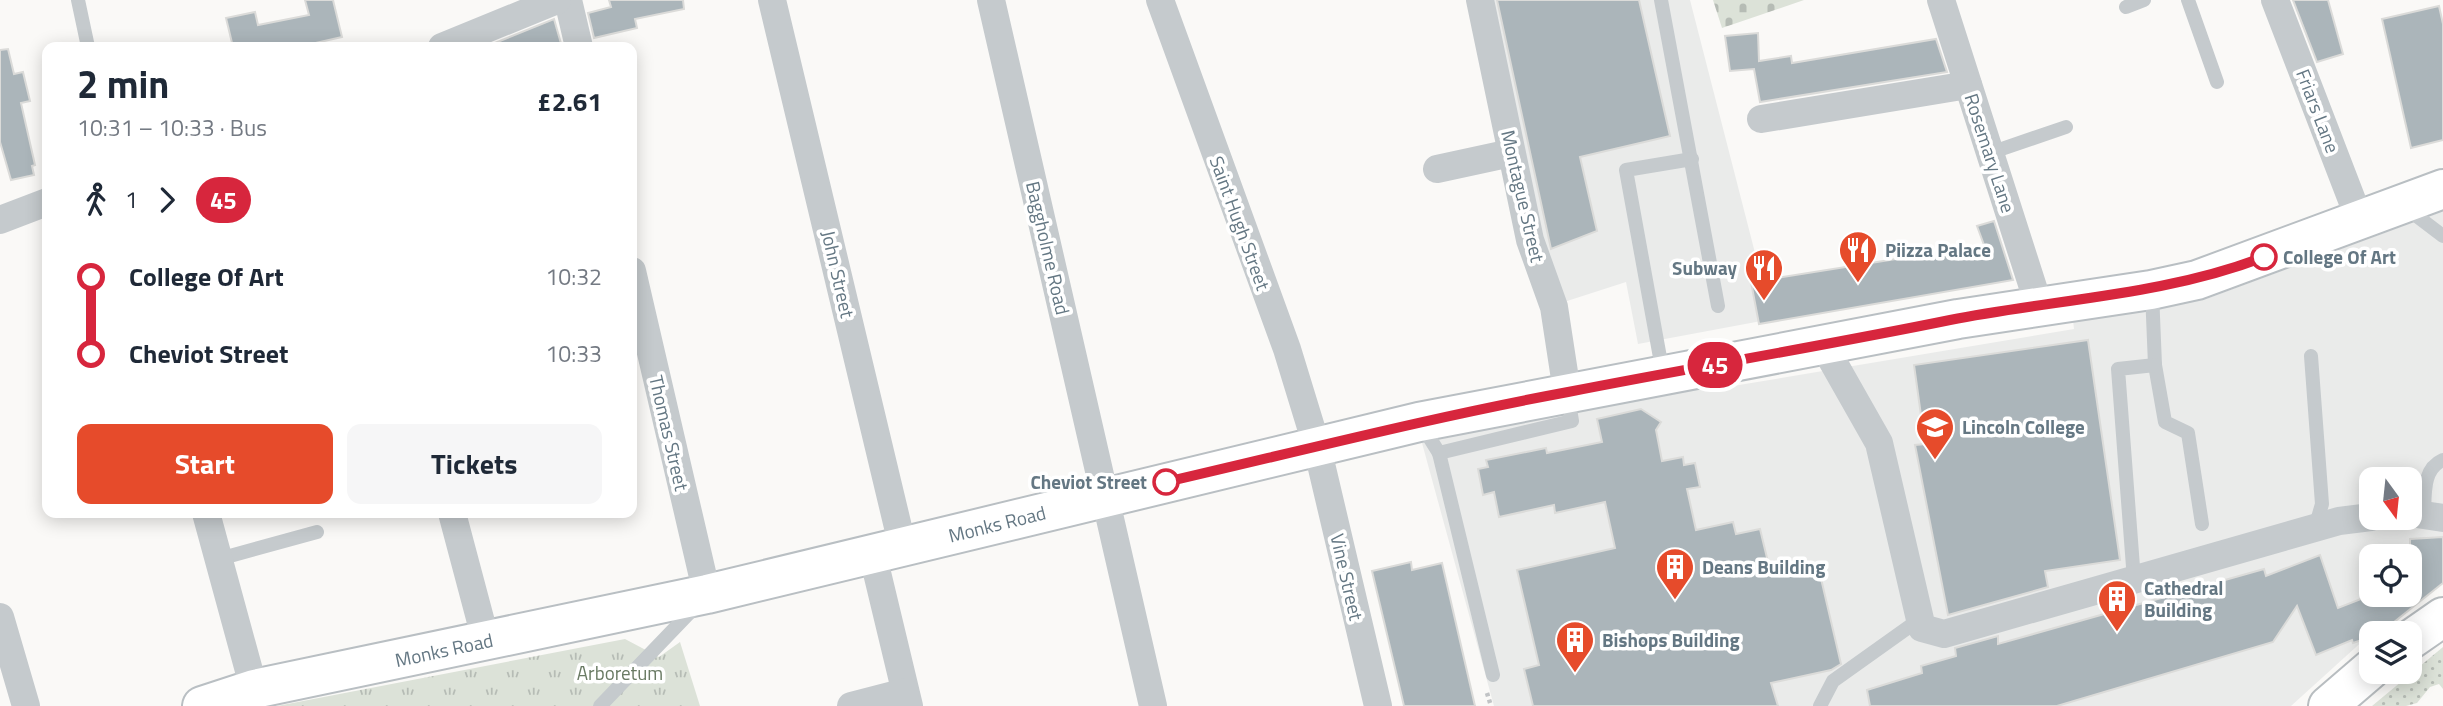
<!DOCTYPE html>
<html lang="en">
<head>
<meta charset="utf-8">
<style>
  body { margin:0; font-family:"Titillium Web",sans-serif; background:#f6f6f7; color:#1f2937; height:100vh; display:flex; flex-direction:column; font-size:26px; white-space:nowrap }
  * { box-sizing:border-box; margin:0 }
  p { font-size:23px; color:#747a83 }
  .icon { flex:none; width:38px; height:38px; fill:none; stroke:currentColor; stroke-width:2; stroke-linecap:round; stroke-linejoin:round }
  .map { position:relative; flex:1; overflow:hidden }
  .panel { position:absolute; left:42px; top:42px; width:595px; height:476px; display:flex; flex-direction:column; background:#fff; border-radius:14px; box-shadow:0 4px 18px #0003 }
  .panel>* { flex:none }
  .badge { padding:0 14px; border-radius:23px; font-size:24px; line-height:46px }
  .needle { width:46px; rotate:165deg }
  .fabs { position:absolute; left:2359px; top:467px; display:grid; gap:14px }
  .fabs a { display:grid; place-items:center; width:63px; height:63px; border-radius:14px; background:#fff; box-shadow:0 4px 18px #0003; font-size:35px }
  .map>.badge { position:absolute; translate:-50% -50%; box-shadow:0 0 0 4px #fff }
  .legs { display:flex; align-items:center; gap:10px; height:77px; padding:0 35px; font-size:23px }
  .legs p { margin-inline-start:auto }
  .overview { display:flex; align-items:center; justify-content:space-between; height:119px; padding:0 35px }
  h1 { font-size:38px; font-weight:700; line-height:52px }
  .action { display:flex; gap:14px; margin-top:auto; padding:14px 35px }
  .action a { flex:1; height:80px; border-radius:14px; background:#e64b2b; color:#fff; font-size:28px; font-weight:700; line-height:80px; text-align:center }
  .action a+a { background:#f6f6f7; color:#1f2937 }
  ul { padding:0 35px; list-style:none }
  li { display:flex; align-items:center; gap:24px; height:77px; font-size:26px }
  li i { display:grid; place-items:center; width:10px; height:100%; margin:0 9px; background:currentColor }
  li i::after { content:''; width:18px; height:18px; margin:-9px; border:5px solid; border-radius:50%; background:#fff }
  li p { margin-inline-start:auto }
  li:first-child i { background:linear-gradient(#0000 50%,currentColor 0) }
  li:last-child i { background:linear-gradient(currentColor 50%,#0000 0) }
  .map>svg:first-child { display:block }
  .built { fill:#eaebea; fill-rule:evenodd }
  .grass { fill:url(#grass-dots) }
  .cemetery { fill:url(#cemetery-stones) }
  .park { fill:url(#park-tufts) }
  .building { fill:#abb5ba; stroke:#dbdbd9; stroke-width:2 }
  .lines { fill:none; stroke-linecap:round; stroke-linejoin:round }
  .secondary-casing { stroke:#b9bfc3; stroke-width:42 }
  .primary-casing { stroke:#b8bdc0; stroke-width:42 }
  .path { stroke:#c1c3c5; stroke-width:4.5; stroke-dasharray:3.5 3.5; stroke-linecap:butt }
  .lane { stroke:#c5cacd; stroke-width:14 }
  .street { stroke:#c5cacd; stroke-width:28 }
  .secondary { stroke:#fff; stroke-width:38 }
  .primary { stroke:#fff; stroke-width:38 }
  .line-1-casing { stroke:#fff; stroke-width:16 }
  .line-1 { stroke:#d7263d; stroke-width:10 }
  .stop-1-dot { fill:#fff; stroke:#d7263d; stroke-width:3.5 }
  .labels { text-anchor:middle; stroke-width:7; stroke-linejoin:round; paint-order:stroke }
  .street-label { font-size:19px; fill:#647783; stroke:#fff }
  .poi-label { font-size:19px; font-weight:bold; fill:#647783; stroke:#fff; text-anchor:start }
  .stop-label { font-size:19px; font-weight:bold; fill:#647783; stroke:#fff; text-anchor:start }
  .park-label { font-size:19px; fill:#697a63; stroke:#fff }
</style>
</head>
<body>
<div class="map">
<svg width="2443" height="706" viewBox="0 0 2443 706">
  <defs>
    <pattern id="grass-dots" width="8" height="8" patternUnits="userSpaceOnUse" patternTransform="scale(1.75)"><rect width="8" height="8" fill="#dce2d8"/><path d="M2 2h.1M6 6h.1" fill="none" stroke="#b6bcb5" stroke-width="1.8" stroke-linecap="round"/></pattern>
    <pattern id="cemetery-stones" width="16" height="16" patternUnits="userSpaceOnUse" patternTransform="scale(1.75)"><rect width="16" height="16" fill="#dce2d8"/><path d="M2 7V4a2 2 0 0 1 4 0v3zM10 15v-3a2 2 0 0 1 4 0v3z" fill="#b6bcb5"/></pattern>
    <pattern id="park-tufts" width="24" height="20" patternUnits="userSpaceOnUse" patternTransform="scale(1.75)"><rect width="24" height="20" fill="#dce2d8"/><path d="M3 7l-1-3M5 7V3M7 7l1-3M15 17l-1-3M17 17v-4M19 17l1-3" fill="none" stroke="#b6bcb5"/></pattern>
  </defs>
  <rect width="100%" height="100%" fill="#faf9f7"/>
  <g class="built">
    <polygon points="1488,0 1690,0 1772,319 1638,344 1626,282 1564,302 1545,248"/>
    <path d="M2443 211V578L2384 633H2379L2377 628 2291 706H1494L1422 443 1682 387 1721 388 2074 329 2073 320 2206 299ZM2371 480H2410V518H2371ZM2371 556H2410V595H2371Z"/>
  </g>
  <polygon class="grass" points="2443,647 2443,689 2439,684 2430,687 2417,703 2406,706 2372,706"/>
  <polygon class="cemetery" points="1713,0 1804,0 1722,28"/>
  <polygon class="park" points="625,639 659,657 680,642 700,706 277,706"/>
  <g class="building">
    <polygon points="305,0 333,0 342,37 298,47 233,47 226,18 255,12 258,25 309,15"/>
    <polygon points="609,0 683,0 684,9 635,19 637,28 594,38 588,13 611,7"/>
    <polygon points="1497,0 1639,0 1670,136 1580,157 1597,231 1551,249"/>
    <polygon points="2293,0 2328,0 2343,54 2317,62"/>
    <polygon points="2439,6 2443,24 2443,140 2411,148 2382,19"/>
    <polygon points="554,19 562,47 485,47"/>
    <polygon points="1758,33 1759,61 1791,56 1792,63 1936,39 1947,72 1760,102 1754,69 1730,71 1725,36"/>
    <polygon points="8,49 14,74 23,72 30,101 21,103 35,165 32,166 34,175 11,180 0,142 0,50"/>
    <polygon points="1994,221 2013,280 1759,324 1751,282 1984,245 1977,226"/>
    <polygon points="2088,340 2120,560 2045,571 2048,587 1948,615 1915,445 1925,444 1914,365"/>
    <polygon points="1641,409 1661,422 1656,430 1662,461 1683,457 1684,465 1695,463 1700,487 1687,489 1696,530 1733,522 1736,534 1760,529 1768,562 1804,566 1805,574 1819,570 1841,664 1831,670 1771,683 1778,706 1533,706 1524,669 1539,665 1517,570 1615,548 1605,502 1555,513 1554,505 1499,517 1494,492 1483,495 1478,469 1488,467 1486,460 1546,448 1547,453 1602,442 1597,419"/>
    <polygon points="2443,537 2443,583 2379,634 2371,634 2371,637 2353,643 2352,640 2316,655 2297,606 2273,642 2057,706 1870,706 1867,690 1922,673 1921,666 1956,656 1955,648 1998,636 1998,644 2264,569 2266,576 2320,555 2338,608 2371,595 2410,595 2410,539"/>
    <polygon points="1411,562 1412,570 1442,563 1475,706 1404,706 1372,571"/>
  </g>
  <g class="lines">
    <defs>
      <polyline id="secondary" points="202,706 254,689 707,594 1419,422 1958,319 2151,290 2197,280 2443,189"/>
      <g id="primary">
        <polyline points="2410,640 2443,617"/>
        <polyline points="2328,706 2371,669"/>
      </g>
    </defs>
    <use href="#secondary" class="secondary-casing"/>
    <use href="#primary" class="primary-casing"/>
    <polyline class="path" points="1487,693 1491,706"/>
    <g class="lane">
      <polyline points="78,0 88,47"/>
      <polyline points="1661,0 1718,306"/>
      <polyline points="2188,0 2217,82"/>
      <polyline points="2126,7 2144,0"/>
      <polyline points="1990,153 2066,127"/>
      <polyline points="2412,203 2418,217 2443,236"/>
      <polyline points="2152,292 2155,365 2165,422 2188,433 2202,524"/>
      <polyline points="2311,356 2322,504 2315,528"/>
      <polyline points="1663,374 1626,170 1692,159"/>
      <polyline points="1421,424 1439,453 1572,421 1568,397"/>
      <polyline points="1439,453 1493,675"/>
      <path d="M2424 515C2425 495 2422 469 2443 460"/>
      <polyline points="219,559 317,532"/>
      <polyline points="2134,580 2118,369 2155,365"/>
      <polyline points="600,706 696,606"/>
      <polyline points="1820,706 1833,681 1920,619"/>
    </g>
    <g class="street">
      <polyline points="568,0 579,47"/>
      <polyline points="772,0 903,548"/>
      <polyline points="991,0 1153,706"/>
      <polyline points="1160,0 1287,349 1317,447 1378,706"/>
      <polyline points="1480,0 1530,240 1554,307 1567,392"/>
      <polyline points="1941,0 2039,306"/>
      <polyline points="2275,0 2360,221"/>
      <polyline points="442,47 557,0"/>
      <polyline points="1761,119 1968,85"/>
      <polyline points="1437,169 1511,153"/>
      <polyline points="0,220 47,202"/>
      <polyline points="632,271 707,594"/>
      <polyline points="1824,346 1879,443 1922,628 1944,634 2339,521 2371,517"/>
      <polyline points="206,513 254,689"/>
      <polyline points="452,513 486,641"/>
      <polyline points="2410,513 2443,518"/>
      <polyline points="873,556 909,706"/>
      <polyline points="0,617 26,706"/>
      <polyline points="851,706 905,692"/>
    </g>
    <use href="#secondary" class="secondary"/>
    <use href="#primary" class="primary"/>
  </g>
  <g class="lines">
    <defs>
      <path id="line-1" d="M1166 482C1300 451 1433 417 1568 392 1695 367 1823 346 1950 320 2055 299 2162 296 2264 257"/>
    </defs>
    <use href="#line-1" class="line-1-casing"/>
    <use href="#line-1" class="line-1"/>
  </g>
  <defs>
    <symbol id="restaurant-pin" viewBox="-11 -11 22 30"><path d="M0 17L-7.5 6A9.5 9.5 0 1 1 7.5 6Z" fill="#e64b2b" stroke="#fff"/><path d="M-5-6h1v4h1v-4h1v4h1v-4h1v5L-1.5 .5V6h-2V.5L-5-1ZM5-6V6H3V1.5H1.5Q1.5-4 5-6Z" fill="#fff"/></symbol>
    <symbol id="university-pin" viewBox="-11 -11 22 30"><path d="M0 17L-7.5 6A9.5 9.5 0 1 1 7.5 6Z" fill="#e64b2b" stroke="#fff"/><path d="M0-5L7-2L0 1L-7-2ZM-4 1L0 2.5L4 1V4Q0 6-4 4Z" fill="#fff"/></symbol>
    <symbol id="building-pin" viewBox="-11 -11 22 30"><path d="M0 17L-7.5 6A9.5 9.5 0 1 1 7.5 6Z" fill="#e64b2b" stroke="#fff"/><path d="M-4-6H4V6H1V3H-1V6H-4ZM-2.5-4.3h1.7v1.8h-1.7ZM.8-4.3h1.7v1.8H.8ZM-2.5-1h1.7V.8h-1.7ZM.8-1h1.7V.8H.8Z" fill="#fff"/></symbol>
  </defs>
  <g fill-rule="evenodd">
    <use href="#restaurant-pin" x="1836" y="228" width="44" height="60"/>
    <use href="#restaurant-pin" x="1742" y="246" width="44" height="60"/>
    <use href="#university-pin" x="1913" y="405" width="44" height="60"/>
    <use href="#building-pin" x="1653" y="545" width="44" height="60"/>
    <use href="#building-pin" x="2095" y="577" width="44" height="60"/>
    <use href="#building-pin" x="1553" y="618" width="44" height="60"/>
  </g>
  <g class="stop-1-dot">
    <circle cx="2264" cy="257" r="12"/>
    <circle cx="1166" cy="482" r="12"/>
  </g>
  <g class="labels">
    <g class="street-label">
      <text transform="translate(2318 111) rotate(69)" y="7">Friars Lane</text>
      <text transform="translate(1990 153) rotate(72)" y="7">Rosemary Lane</text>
      <text transform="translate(1523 196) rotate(77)" y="7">Montague Street</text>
      <text transform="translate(1240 223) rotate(70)" y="7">Saint Hugh Street</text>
      <text transform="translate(1048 248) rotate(77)" y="7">Baggholme Road</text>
      <text transform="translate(838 274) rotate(77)" y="7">John Street</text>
      <text transform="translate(669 433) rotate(77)" y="7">Thomas Street</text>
      <text transform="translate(997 524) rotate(-14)" y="7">Monks Road</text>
      <text transform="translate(1347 577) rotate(77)" y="7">Vine Street</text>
      <text transform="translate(444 650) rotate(-12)" y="7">Monks Road</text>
    </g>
    <g class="poi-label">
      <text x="1885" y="257">Piizza Palace</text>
      <text x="1737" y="275" text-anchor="end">Subway</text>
      <text x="1962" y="434">Lincoln College</text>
      <text x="1702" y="574">Deans Building</text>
      <text x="2144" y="595">Cathedral<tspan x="2144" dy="22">Building</tspan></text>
      <text x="1602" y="647">Bishops Building</text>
    </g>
    <g class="stop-label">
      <text x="2283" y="264">College Of Art</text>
      <text x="1147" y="489" text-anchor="end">Cheviot Street</text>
    </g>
    <g class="park-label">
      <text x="620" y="680">Arboretum</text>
    </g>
  </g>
</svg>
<div class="fabs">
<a><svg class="needle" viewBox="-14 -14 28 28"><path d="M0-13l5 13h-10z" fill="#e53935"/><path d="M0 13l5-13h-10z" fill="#747a83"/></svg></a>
<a><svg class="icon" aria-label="locate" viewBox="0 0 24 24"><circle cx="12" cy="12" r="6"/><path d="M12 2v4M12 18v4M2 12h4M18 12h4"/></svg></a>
<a><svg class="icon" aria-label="layers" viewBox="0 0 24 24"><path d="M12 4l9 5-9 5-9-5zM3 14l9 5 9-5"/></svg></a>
</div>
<b class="badge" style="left:1715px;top:365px;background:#d7263d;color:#fff">45</b>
<section class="panel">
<div class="overview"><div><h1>2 min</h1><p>10:31 – 10:33 · Bus</p></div><b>£2.61</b></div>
<div class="legs"><svg class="icon" aria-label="walk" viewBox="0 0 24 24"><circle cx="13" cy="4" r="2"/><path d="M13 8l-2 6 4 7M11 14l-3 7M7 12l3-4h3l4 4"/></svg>1<svg class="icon" aria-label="forward" viewBox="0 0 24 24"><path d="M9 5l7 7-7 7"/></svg><b class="badge" style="background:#d7263d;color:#fff">45</b></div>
<ul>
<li><i style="color:#d7263d"></i><b>College Of Art</b><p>10:32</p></li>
<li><i style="color:#d7263d"></i><b>Cheviot Street</b><p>10:33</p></li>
</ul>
<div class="action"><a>Start</a><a>Tickets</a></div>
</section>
</div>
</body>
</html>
